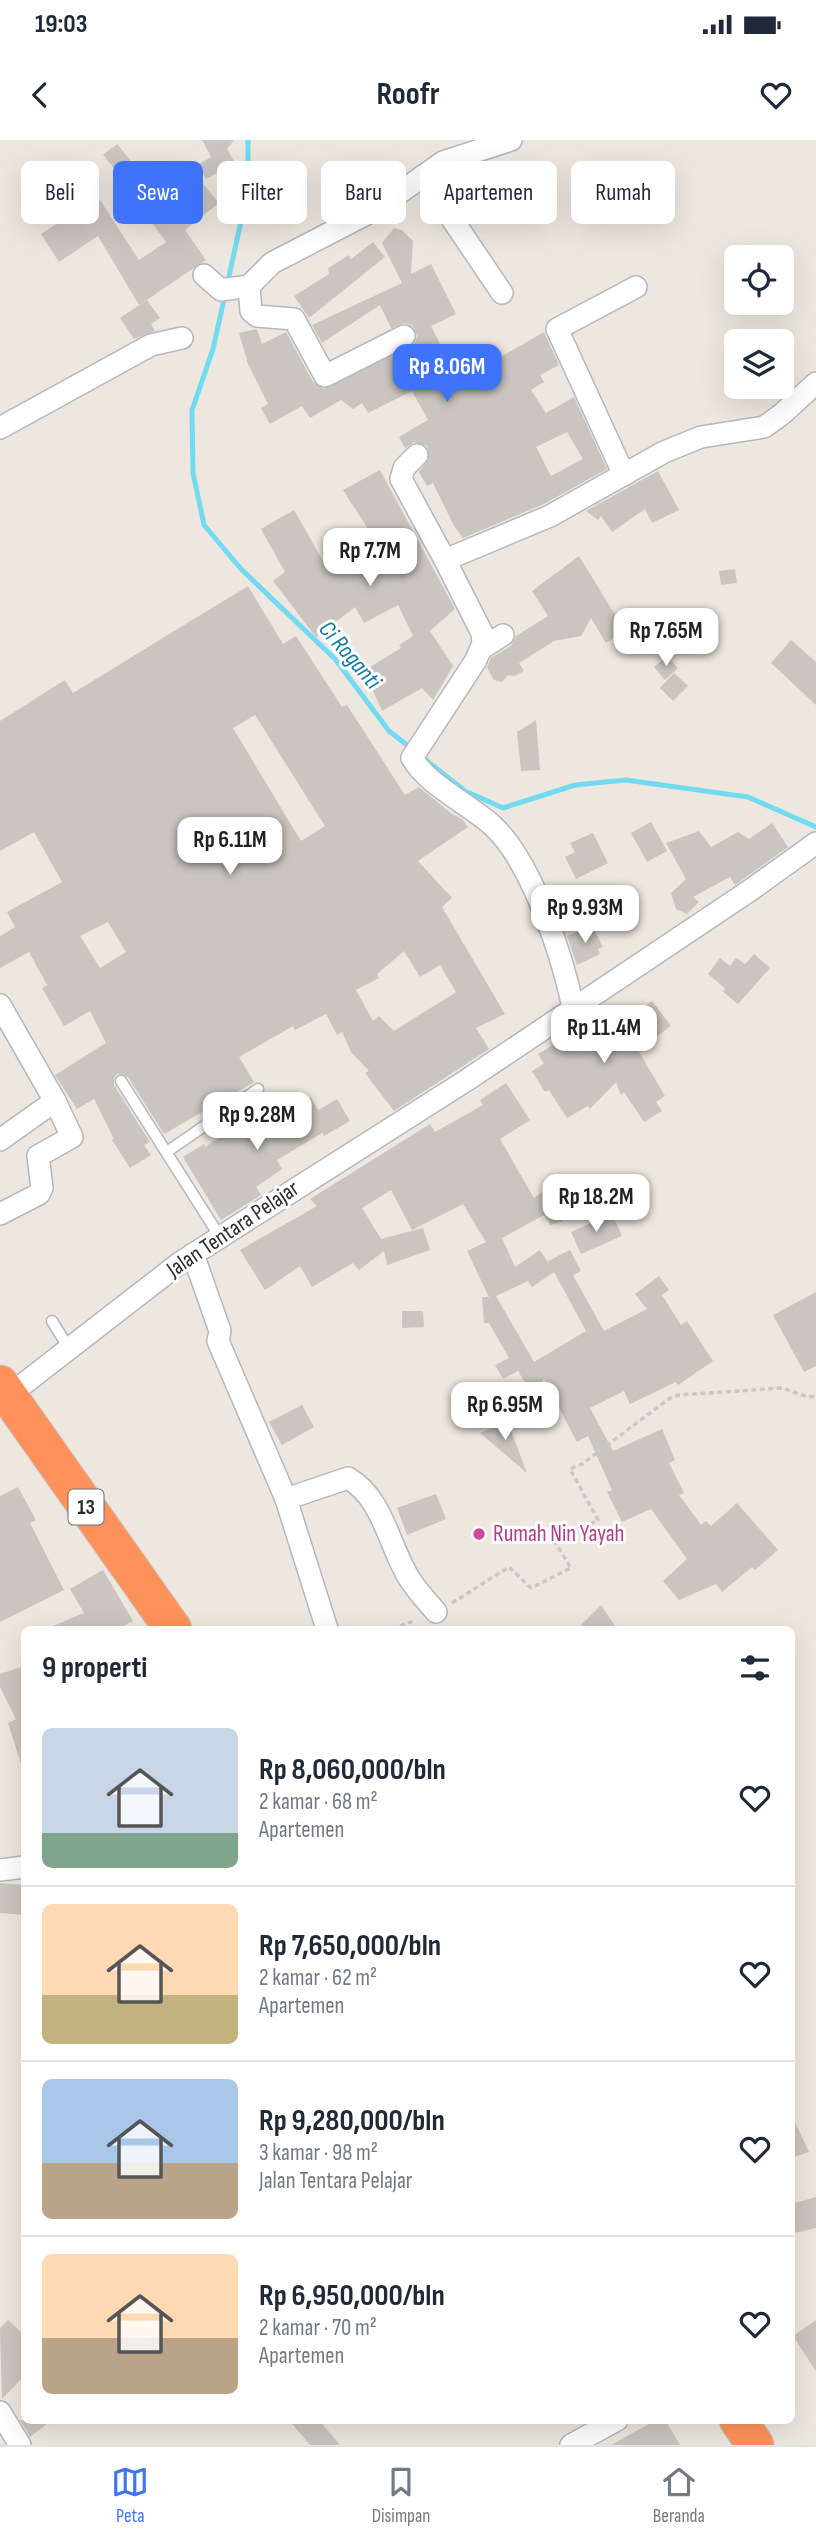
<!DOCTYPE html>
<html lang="id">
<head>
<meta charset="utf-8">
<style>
  body { margin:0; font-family:"Sofia Sans Condensed",sans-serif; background:#f2f2f3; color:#1f2937; height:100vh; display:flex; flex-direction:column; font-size:26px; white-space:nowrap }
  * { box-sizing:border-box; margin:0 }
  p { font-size:23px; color:#747a83 }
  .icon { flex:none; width:38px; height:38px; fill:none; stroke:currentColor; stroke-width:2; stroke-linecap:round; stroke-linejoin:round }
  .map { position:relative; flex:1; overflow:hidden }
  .drawer { position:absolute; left:21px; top:1486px; width:774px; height:798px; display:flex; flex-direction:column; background:#fff; border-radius:10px; box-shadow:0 7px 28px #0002 }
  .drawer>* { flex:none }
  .hud { position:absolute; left:21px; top:21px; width:775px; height:63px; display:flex; gap:14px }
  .controls { position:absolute; left:724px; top:105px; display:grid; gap:14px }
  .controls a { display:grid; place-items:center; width:70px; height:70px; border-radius:10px; background:#fff; box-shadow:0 7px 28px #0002; font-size:35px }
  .price { position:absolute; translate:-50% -60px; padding:0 16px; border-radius:14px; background:#fff; color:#222; font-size:23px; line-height:46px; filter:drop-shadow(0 2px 4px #0008) }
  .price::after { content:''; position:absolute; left:50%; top:42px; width:21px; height:16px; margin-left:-10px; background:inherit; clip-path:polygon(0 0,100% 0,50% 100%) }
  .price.current { background:#3f73fc; color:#fff }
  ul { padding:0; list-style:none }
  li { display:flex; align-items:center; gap:21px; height:175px; padding:0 21px }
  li+li { border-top:2px solid #e0e1e3 }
  li span { display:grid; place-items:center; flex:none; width:196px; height:140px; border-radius:10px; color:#555 }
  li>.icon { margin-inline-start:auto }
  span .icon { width:84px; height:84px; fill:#fffc; stroke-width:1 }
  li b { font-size:30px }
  h2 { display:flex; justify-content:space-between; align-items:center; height:84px; padding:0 21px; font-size:30px }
  .chip { padding:0 24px; border-radius:10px; background:#fff; box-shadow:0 7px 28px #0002; font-size:24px; line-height:63px }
  .chip.current { background:#3f73fc; color:#fff }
  .status { display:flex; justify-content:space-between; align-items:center; height:49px; padding:0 35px; background:#fff; direction:ltr }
  .status svg { height:19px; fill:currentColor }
  header { display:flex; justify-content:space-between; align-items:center; height:91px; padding:0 21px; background:#fff; font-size:32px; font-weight:700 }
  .tabs { display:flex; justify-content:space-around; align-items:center; height:98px; border-top:2px solid #e0e1e3; background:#fff; font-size:19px; color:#747a83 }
  .tabs a { display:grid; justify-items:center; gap:4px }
  .tabs .current { color:#3f73fc }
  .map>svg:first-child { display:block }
</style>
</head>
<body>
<div class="status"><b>19:03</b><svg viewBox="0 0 49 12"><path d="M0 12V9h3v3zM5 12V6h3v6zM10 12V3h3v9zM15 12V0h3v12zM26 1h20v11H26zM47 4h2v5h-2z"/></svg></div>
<header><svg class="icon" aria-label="back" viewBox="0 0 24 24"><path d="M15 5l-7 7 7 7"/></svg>Roofr<svg class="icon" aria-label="heart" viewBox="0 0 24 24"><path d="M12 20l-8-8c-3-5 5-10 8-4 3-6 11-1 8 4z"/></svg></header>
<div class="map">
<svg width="816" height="2305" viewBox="0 0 816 2305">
  <rect width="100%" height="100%" fill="#eee7df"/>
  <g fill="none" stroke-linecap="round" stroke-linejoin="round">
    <g stroke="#72daf1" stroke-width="5">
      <path d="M227 145 248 50V0"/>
      <path d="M225 155 213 209 192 270 193 333 204 385 241 429 335 519 389 591 412 609"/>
      <path d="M422 617 465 651 503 668 575 645 626 640 748 657 816 687"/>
    </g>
  </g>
  <g fill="#cac5be" fill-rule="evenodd">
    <path d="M202 0H234L227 9 235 23 206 39 198 25 211 17Z"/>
    <path d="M117 4 144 37 156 27 180 55 199 39 219 63 185 90 206 120 139 165 98 96 59 122 41 94 80 68 83 73 100 60 139 120 166 102 147 76 151 73 103 15Z"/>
    <path d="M346 31 367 57 343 71 326 44Z"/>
    <path d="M394 88 402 90 413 101 411 134 431 124 456 174 431 186 459 241 544 192 559 225 540 235 544 242 531 250 546 273 574 257 607 329 544 364 463 398 454 386 433 343 427 346 419 332 429 319 427 306 414 302 405 308 399 297 428 280 412 251 368 273 362 263 353 269 341 260 310 278 302 266 270 284 261 268 268 264 248 224 239 193 257 189 262 204 286 192 313 242 324 249 415 203 417 196 412 185 404 183 391 188 380 165 322 203 312 185 402 143 382 103ZM567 292 583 319 551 336 536 307Z"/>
    <path d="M373 102 385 117 309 178 294 156 329 134 328 128 349 115 351 119Z"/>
    <path d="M147 160 160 178 151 184 155 191 134 199 120 178Z"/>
    <path d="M380 330 455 469 430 491 453 526 433 560 422 548 382 571 364 531 401 508 399 505 413 496 398 465 364 483 355 467 316 497 273 441 285 432 261 389 294 370 323 421 362 401 368 389 343 350Z"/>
    <path d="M658 331 679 370 652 383 645 369 612 392 601 376 598 380 586 371Z"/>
    <path d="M579 416 625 491 606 503 591 478 581 496 554 501 519 523 524 531 514 536 508 535 502 542 494 540 487 528 491 518 511 506 516 496 548 476 532 451Z"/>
    <path d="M735 429 737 443 721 445 719 431Z"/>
    <path d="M248 446 283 504 296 496 342 567 347 565 405 655 419 647 452 674 462 679 468 687 418 721 452 758 442 767 505 874 476 888 489 909 394 971 365 933 369 931 351 912 342 892 337 895 326 874 295 890 293 886 239 917 254 942 164 994 128 937 117 934 114 938V945L150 1002 144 1005 151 1015 130 1028 112 1000 114 999 94 959 77 969 55 935 106 903 90 871 64 886 42 848 47 845 29 812 0 828V796L15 787 7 772 62 742 34 692 0 711V581L65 540 73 553ZM255 575 325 686 301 701 233 588ZM108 782 126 812 100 828 80 796ZM404 811 420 837 440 825 456 852 394 891 379 876 373 881 356 850 379 838 377 834Z"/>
    <path d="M791 500 816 522V565L771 523Z"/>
    <path d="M667 516 678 528 665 540 654 527Z"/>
    <path d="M674 533 688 546 673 561 660 548Z"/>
    <path d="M536 580 540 630 521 631 517 592Z"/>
    <path d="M651 682 667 711 647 722 631 693Z"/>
    <path d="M772 683 788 707 735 745 730 737 693 757 699 762 687 774 676 769 671 753 686 739 666 703 699 691 711 707 738 692 749 699Z"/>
    <path d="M593 693 608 723 576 739 565 717 575 712 570 703Z"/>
    <path d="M592 786 603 807 598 809 600 814 577 825 567 796Z"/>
    <path d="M754 814 770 828 738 864 722 851 726 849 708 834 720 818 730 826 736 818 745 824Z"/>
    <path d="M652 861 671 886 638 910 665 956 656 962 662 971 644 982 624 952 621 955 616 942 590 969 588 966 567 978 549 950 545 952 532 931 544 924 538 914 555 904 553 901 587 883 596 901Z"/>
    <path d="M506 943 530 980 500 999 534 1058 554 1043 571 1066 562 1081 551 1085 544 1075 502 1098 515 1127 540 1110 550 1126 548 1121 570 1110 581 1131 573 1135 604 1191 647 1169 635 1154 659 1136 669 1150 662 1155 681 1185 687 1181 713 1221 678 1245 676 1242 630 1264 624 1251 590 1268 613 1311 662 1289 675 1320 669 1323 684 1353 679 1355 701 1385 706 1381 711 1386 737 1363 778 1410 755 1430 752 1427 722 1452 716 1444 679 1460 663 1441 687 1419 651 1369 622 1382 607 1352 612 1350 588 1296 577 1302 544 1239 531 1253 518 1231 503 1239 495 1225 509 1218 489 1183H484L482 1157H489L467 1111 486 1102 463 1064 412 1090 391 1050 362 1068 381 1099 423 1088 430 1110 387 1125 384 1111 359 1130 353 1123 312 1147 300 1126 265 1150 240 1110 317 1066 310 1059 430 984 435 992 483 965 480 960ZM554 1132 586 1191 534 1222 496 1156 528 1141 532 1147Z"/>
    <path d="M311 958 318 970 337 959 350 981 324 996 322 993 277 1020 282 1029 256 1047 261 1055 221 1080 183 1017 204 1004 205 1007 268 967 274 977Z"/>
    <path d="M612 1074 622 1096 581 1114 571 1092Z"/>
    <path d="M816 1152V1226L804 1232 773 1175Z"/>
    <path d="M402 1171H423L424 1187 402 1188Z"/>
    <path d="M302 1265 314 1287 282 1305 269 1282Z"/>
    <path d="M507 1280 527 1333 480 1293Z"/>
    <path d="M18 1347 36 1380 30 1383 64 1450 0 1482V1356Z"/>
    <path d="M436 1354 446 1379 407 1395 397 1368Z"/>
    <path d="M103 1430 133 1481 118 1489H46L84 1473 70 1449Z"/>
    <path d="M601 1465 617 1489H577Z"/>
    <path d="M24 1526V1623L21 1624 8 1583 16 1579 0 1547V1534Z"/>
    <path d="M0 1743 24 1745V1775L0 1773Z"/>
    <path d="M791 1974 809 2012 791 2018Z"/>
    <path d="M816 2057V2088L791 2094V2064Z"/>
    <path d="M8 2180 24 2195V2236L2 2259 0 2188Z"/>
    <path d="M816 2180V2231L793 2196Z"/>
    <path d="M20 2280H52L30 2297Z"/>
    <path d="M289 2280H319L340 2305H310Z"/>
    <path d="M656 2280H665L680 2305H611Z"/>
  </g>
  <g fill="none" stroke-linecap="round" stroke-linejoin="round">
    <defs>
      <g id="lane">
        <path d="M121 941 220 1097"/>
        <path d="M168 1011 258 949"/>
        <path d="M52 1181 68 1207"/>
      </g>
      <g id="street">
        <path d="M423 36 502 153"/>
        <path d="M204 135 221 150 249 146 272 123 378 68 443 22 511 0"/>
        <path d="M249 146 251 171 257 176 294 179 325 236 404 196"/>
        <path d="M0 288 151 205 182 198"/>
        <path d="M417 315 404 328 401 339 445 420"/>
        <path d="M624 335 557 189 636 147"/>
        <path d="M481 509 503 495"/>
        <path d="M0 865 55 961"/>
        <path d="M573 867C562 815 532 723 494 687 471 665 427 645 412 618L476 520 483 503 482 493 445 420 550 376 664 312 701 297 764 287 782 274 816 243"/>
        <path d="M0 1000 55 961 72 997 38 1016 42 1048 39 1054 0 1074"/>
        <path d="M193 1114 220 1191 218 1201 286 1359 327 1489"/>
        <path d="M8 1256 181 1122 467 940 752 749 816 703"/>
        <path d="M286 1359 348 1338C383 1358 389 1406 409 1438 416 1450 427 1461 436 1472"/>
        <path d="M0 1730 24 1727"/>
        <path d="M0 2272 20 2305"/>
        <path d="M571 2305 617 2280"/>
      </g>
      <g id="highway">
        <path d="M0 1244 173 1489"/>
        <path d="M738 2280 755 2305"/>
      </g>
    </defs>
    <use href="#lane" stroke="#b3b7c0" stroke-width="13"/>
    <use href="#street" stroke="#b3b7c0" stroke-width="24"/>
    <use href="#highway" stroke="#c8c8c8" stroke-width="39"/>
    <g stroke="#c8c8c8" stroke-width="3.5" stroke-dasharray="5 3.5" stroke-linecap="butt">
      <path d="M452 1463 509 1427 531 1448 571 1428 555 1402 598 1380 570 1329 582 1324 670 1258 679 1255 782 1248 808 1257 816 1256"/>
      <path d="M392 1489 416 1480"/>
    </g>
    <use href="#lane" stroke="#fff" stroke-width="10"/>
    <use href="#street" stroke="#fff" stroke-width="21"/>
    <use href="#highway" stroke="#ff925a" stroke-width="37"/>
  </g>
  <circle fill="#d1479c" stroke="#fff" stroke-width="2.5" cx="479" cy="1394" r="7"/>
  <g text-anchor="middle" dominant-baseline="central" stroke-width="6" stroke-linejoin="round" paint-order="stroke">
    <rect fill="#fff" stroke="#6c6c6c" stroke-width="2" x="68.5" y="1349.5" width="35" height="35" rx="5"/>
    <g font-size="21" font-weight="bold" fill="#2d2d2d">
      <text x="86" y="1367">13</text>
    </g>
    <g font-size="23" fill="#2d2d2d" stroke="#fff">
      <text transform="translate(233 1089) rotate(-34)">Jalan Tentara Pelajar</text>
    </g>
    <g font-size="23" fill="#b23c85" stroke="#fff" text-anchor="start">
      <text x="493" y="1394">Rumah Nin Yayah</text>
    </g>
    <g font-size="24" font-style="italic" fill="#0c7ca2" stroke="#fff">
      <text transform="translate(350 515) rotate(49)">Ci Roganti</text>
    </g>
  </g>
</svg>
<div class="controls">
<a><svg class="icon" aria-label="locate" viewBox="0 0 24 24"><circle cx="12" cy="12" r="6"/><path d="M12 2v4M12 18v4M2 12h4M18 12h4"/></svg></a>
<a><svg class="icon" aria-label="layers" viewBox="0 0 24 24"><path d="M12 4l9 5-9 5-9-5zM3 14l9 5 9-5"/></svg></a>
</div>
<b class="price current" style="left:447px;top:264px">Rp 8.06M</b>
<b class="price" style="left:370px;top:448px">Rp 7.7M</b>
<b class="price" style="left:666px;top:528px">Rp 7.65M</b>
<b class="price" style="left:230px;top:737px">Rp 6.11M</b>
<b class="price" style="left:585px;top:805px">Rp 9.93M</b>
<b class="price" style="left:604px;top:925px">Rp 11.4M</b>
<b class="price" style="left:257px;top:1012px">Rp 9.28M</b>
<b class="price" style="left:596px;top:1094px">Rp 18.2M</b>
<b class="price" style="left:505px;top:1302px">Rp 6.95M</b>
<div class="hud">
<a class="chip">Beli</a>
<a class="chip current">Sewa</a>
<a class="chip">Filter</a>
<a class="chip">Baru</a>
<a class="chip">Apartemen</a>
<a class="chip">Rumah</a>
</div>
<section class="drawer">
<h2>9 properti<svg class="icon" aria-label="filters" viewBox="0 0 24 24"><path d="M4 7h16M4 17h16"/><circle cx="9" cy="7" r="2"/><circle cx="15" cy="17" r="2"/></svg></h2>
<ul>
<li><span style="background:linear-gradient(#c9d6e8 75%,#7fa58c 0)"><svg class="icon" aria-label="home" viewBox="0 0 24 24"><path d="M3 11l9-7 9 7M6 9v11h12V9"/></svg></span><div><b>Rp 8,060,000/bln</b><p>2 kamar · 68 m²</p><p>Apartemen</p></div><svg class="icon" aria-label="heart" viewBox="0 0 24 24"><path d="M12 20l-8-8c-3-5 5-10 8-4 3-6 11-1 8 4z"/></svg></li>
<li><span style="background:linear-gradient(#ffd9b3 65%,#c2b280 0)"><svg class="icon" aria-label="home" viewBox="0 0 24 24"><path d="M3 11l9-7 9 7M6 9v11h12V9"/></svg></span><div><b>Rp 7,650,000/bln</b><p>2 kamar · 62 m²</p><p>Apartemen</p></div><svg class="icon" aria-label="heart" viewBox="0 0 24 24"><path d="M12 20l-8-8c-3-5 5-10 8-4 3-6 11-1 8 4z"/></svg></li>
<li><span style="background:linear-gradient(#a9c7e8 60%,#b9a48a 0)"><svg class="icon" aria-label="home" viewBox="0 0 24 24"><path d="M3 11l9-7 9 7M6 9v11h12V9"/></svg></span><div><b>Rp 9,280,000/bln</b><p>3 kamar · 98 m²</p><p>Jalan Tentara Pelajar</p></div><svg class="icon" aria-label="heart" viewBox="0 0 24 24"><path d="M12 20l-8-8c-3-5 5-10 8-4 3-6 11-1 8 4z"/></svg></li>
<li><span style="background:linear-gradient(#ffd9b3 60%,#b9a48a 0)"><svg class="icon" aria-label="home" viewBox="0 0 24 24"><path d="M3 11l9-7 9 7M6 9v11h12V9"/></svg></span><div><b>Rp 6,950,000/bln</b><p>2 kamar · 70 m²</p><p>Apartemen</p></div><svg class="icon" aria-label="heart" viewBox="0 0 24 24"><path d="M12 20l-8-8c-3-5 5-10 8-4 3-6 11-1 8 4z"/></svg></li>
</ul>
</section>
</div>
<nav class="tabs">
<a class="current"><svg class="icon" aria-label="map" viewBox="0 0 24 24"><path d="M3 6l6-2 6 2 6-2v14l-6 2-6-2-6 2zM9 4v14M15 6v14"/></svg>Peta</a>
<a><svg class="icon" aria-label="saved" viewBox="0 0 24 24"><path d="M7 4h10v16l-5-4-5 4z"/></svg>Disimpan</a>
<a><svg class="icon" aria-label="home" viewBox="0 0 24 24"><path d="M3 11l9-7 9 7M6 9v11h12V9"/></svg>Beranda</a>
</nav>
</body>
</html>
